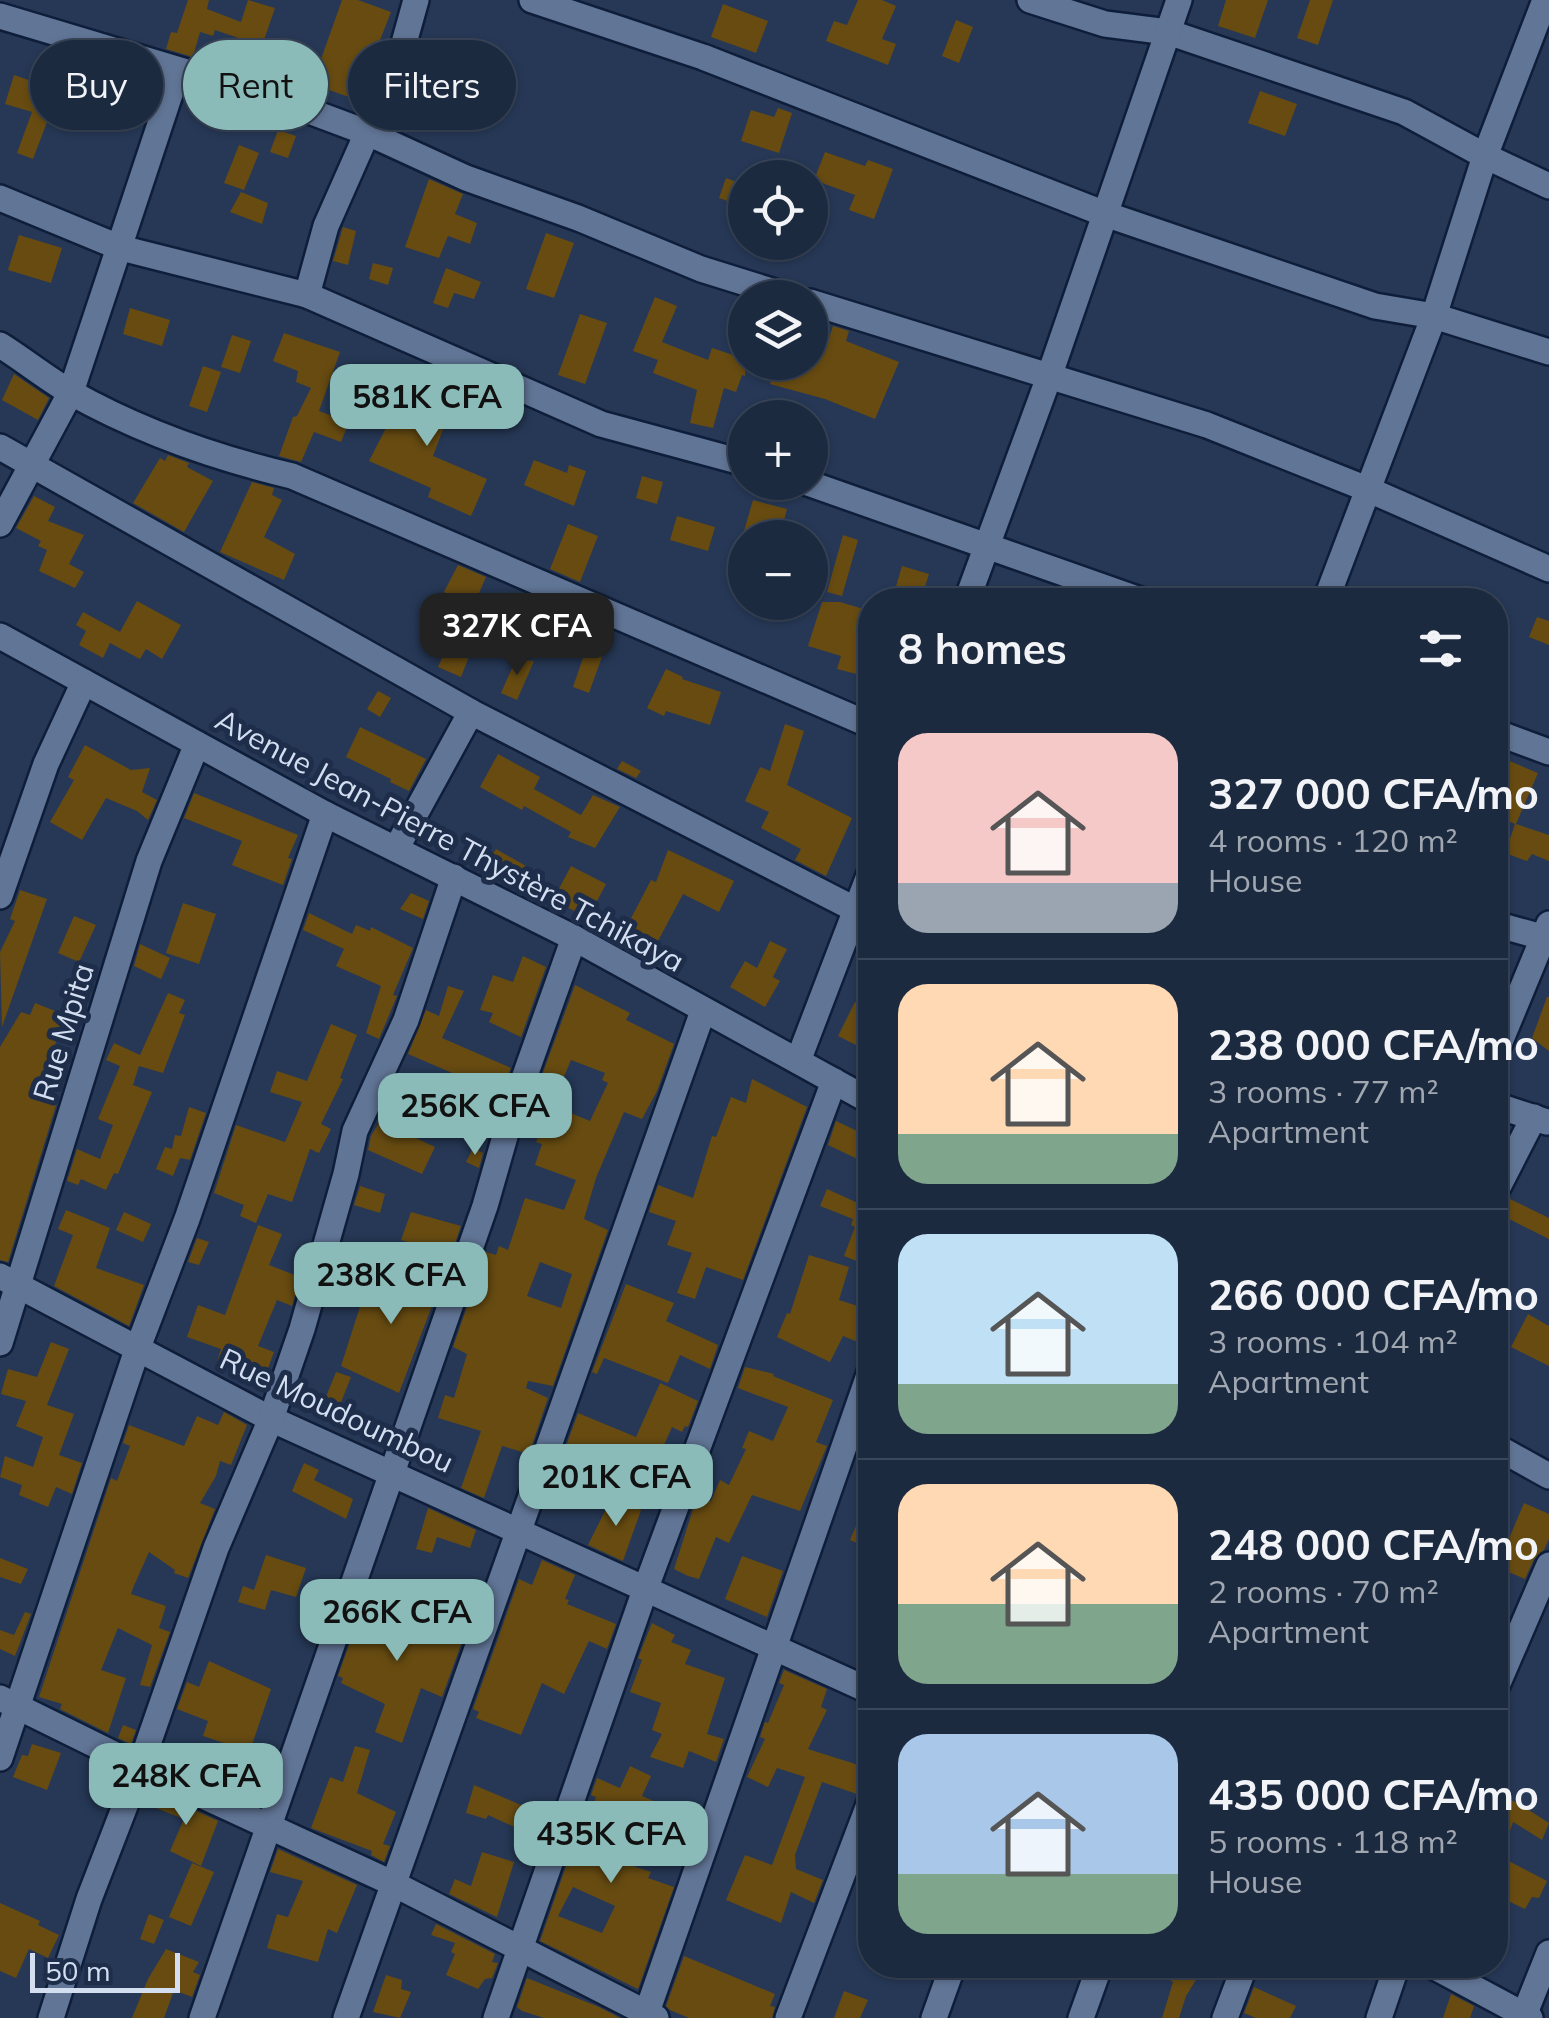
<!DOCTYPE html>
<html lang="en">
<head>
<meta charset="utf-8">
<style>
  body { margin:0; font-family:Mulish,sans-serif; background:#29364b; color:#f1f3f6; height:100vh; display:flex; flex-direction:column; font-size:38px; white-space:nowrap }
  * { box-sizing:border-box; margin:0 }
  p { font-size:32px; color:#a0a7b1 }
  .icon { flex:none; width:55px; height:55px; fill:none; stroke:currentColor; stroke-width:2; stroke-linecap:round; stroke-linejoin:round }
  .map { position:relative; flex:1; overflow:hidden }
  .sheet { position:absolute; left:858px; top:588px; width:650px; height:1390px; display:flex; flex-direction:column; background:#1c2a40; border-radius:40px; box-shadow:0 2px 8px #0004,0 0 0 2px #3a4659 }
  .sheet>* { flex:none }
  .top-card { position:absolute; left:30px; top:40px; width:678px; height:90px; display:flex; gap:20px }
  .tools { position:absolute; left:728px; top:160px; display:grid; gap:20px }
  .tools a { display:grid; place-items:center; width:100px; height:100px; border-radius:50%; background:#1c2a40; box-shadow:0 2px 8px #0004,0 0 0 2px #3a4659; font-size:50px }
  .scale { position:absolute; left:30px; bottom:25px; width:150px; box-sizing:border-box; padding-left:10px; border:5px solid #d3def1; border-top:0; font-size:28px; line-height:35px; white-space:nowrap; color:#d3def1; -webkit-text-stroke:8px #1d2d4a; paint-order:stroke }
  .price { position:absolute; translate:-50% -85px; padding:0 22px; border-radius:20px; background:#8bbbb9; color:#111; font-size:32px; line-height:65px; filter:drop-shadow(0 2px 5px #0008) }
  .price::after { content:''; position:absolute; left:50%; top:60px; width:30px; height:22px; margin-left:-15px; background:inherit; clip-path:polygon(0 0,100% 0,50% 100%) }
  .price.on { background:#222; color:#fff }
  ul { padding:0; list-style:none }
  li { display:flex; align-items:center; gap:30px; height:250px; padding:0 40px }
  li+li { border-top:2px solid #3a4659 }
  li span { display:grid; place-items:center; flex:none; width:280px; height:200px; border-radius:30px; color:#555 }
  li>.icon { margin-inline-start:auto }
  span .icon { width:120px; height:120px; fill:#fffc; stroke-width:1 }
  li b { font-size:42px }
  h2 { display:flex; justify-content:space-between; align-items:center; height:120px; padding:0 40px; font-size:42px }
  .chip { padding:0 35px; border-radius:45px; background:#1c2a40; box-shadow:0 2px 8px #0004,0 0 0 2px #3a4659; font-size:35px; line-height:90px }
  .chip.on { background:#8bbbb9; color:#111 }
  .map>svg:first-child { display:block }
</style>
</head>
<body>
<div class="map">
<svg width="1549" height="2018" viewBox="0 0 1549 2018">
  <rect width="100%" height="100%" fill="#263856"/>
  <g fill="#674b11" fill-rule="evenodd">
    <path d="M188 0H209L207 9 241 22 248 0 275 8 262 46 215 30 213 36 200 32 193 57 166 49 171 32 177 33Z"/>
    <path d="M342 0H358L391 12 380 40 387 43 384 56 363 102 329 90 325 99 309 93Z"/>
    <path d="M858 0H882L896 6 882 39 896 44 888 65 826 41 834 21 847 25Z"/>
    <path d="M1226 0H1268L1255 38 1218 26Z"/>
    <path d="M1310 0H1333L1318 45 1297 38Z"/>
    <path d="M723 4 768 21 756 53 711 37Z"/>
    <path d="M956 20 973 27 959 63 942 56Z"/>
    <path d="M14 75 40 84 38 90 78 100 70 129 47 122 33 159 17 153 32 112 5 104Z"/>
    <path d="M1260 91 1297 104 1285 136 1248 123Z"/>
    <path d="M778 108 792 113 779 153 741 141 751 110 774 117Z"/>
    <path d="M278 130 296 136 288 158 270 152Z"/>
    <path d="M239 145 259 153 244 190 224 183Z"/>
    <path d="M825 152 865 166 868 160 893 169 874 219 849 210 855 195 814 180Z"/>
    <path d="M726 178 745 185 741 206 719 198Z"/>
    <path d="M429 179 463 194 455 214 477 223 470 244 448 236 439 258 405 247Z"/>
    <path d="M241 192 268 203 262 224 230 212Z"/>
    <path d="M343 227 356 231 348 265 333 261Z"/>
    <path d="M546 233 574 243 554 298 526 289Z"/>
    <path d="M19 235 62 248 51 283 8 270Z"/>
    <path d="M373 263 393 268 388 285 369 279Z"/>
    <path d="M446 268 481 282 474 299 454 293 448 308 433 303Z"/>
    <path d="M655 297 677 306 662 342 708 360 712 348 745 359V376L742 375 736 392 724 388 713 428 690 423 697 390 653 373 658 360 633 351Z"/>
    <path d="M130 308 170 320 162 346 123 334Z"/>
    <path d="M580 314 607 323 585 384 558 375Z"/>
    <path d="M833 326 849 331 846 341 899 362 875 419 825 399 770 384 778 362H810V331L829 338Z"/>
    <path d="M284 333 340 352 319 411 349 422 341 442 314 432 301 462 279 456 293 417 297 416 311 388 296 382 298 371 273 361Z"/>
    <path d="M232 335 251 341 240 373 221 367Z"/>
    <path d="M203 366 221 372 207 412 189 406Z"/>
    <path d="M14 374 49 398 38 420 2 400Z"/>
    <path d="M444 377 461 382 433 456 487 479 471 516 428 497 431 488 369 461 387 426 384 424 395 396 428 405Z"/>
    <path d="M168 455 189 463 187 467 213 481 184 532 133 503 160 458 165 461Z"/>
    <path d="M534 460 567 473 569 465 586 471 574 506 524 485Z"/>
    <path d="M642 476 663 482 657 504 636 498Z"/>
    <path d="M252 482 274 488 272 495 282 500 264 537 295 554 284 580 220 552Z"/>
    <path d="M34 496 55 507 48 521 84 535 69 564 84 572 75 588 39 571 47 550 38 546 41 541 16 528Z"/>
    <path d="M753 500 787 509 779 538H742Z"/>
    <path d="M677 516 715 527 708 551 670 540Z"/>
    <path d="M568 524 598 536 580 582 550 569Z"/>
    <path d="M843 535 858 540 842 596 827 592Z"/>
    <path d="M458 565 486 577 473 607 444 592Z"/>
    <path d="M902 566 929 574 921 600H892Z"/>
    <path d="M137 601 181 625 162 659 146 649 140 659 110 643 103 658 79 645 86 631 76 625 83 612 120 632Z"/>
    <path d="M822 602H840L870 611V654L864 676 837 669 841 656 808 646Z"/>
    <path d="M1537 617 1549 621V645L1529 637Z"/>
    <path d="M455 630 474 644 461 677 438 667Z"/>
    <path d="M587 646 604 651 589 693 573 687Z"/>
    <path d="M516 659 534 661 517 700 501 693Z"/>
    <path d="M666 669 683 677 682 679 721 692 710 725 666 711 664 716 647 708Z"/>
    <path d="M378 691 391 698 380 717 367 709Z"/>
    <path d="M785 724 804 731 787 785 852 818 826 876 795 860 801 849 761 828 769 812 745 801 760 767 770 771Z"/>
    <path d="M360 727 426 759 409 791 390 782 391 779 346 757Z"/>
    <path d="M85 745 131 770 150 768 142 792 157 800 148 820 137 811 106 798 82 840 50 822 74 780 68 777Z"/>
    <path d="M1495 749 1509 755 1507 760 1538 773 1516 824 1549 835V861L1532 854 1527 861 1505 853 1515 824 1495 815Z"/>
    <path d="M498 754 540 777 534 789 581 815 593 795 620 807 595 848 568 837 571 832 524 806 522 810 480 787Z"/>
    <path d="M622 761 641 771 636 778 617 769Z"/>
    <path d="M194 793 298 835 288 858 292 859 283 885 232 865 242 841 184 818Z"/>
    <path d="M496 849 526 866 515 884 486 865Z"/>
    <path d="M668 850 734 881 719 912 683 894 658 941 627 926 651 880 656 882Z"/>
    <path d="M571 866 606 884 588 918 553 900Z"/>
    <path d="M20 890 47 899 2 1027 0 952 15 921 10 919Z"/>
    <path d="M411 893 429 901 423 919 400 909Z"/>
    <path d="M183 903 216 914 199 964 166 953Z"/>
    <path d="M309 913 352 934 356 925 370 931 371 927 413 948 393 995 397 996 379 1039 366 1033 381 986 336 966 344 949 303 930Z"/>
    <path d="M74 916 96 925 79 962 58 953Z"/>
    <path d="M770 941 787 949 773 977 780 981 765 1007 730 987 745 961 757 968Z"/>
    <path d="M140 944 170 958 161 979 134 966Z"/>
    <path d="M523 956 546 967 521 1037 489 1022 493 1013 480 1010 493 975 513 982Z"/>
    <path d="M575 985 630 1013 626 1020 674 1044 657 1091 642 1119 624 1112 596 1178 584 1219 608 1230 553 1386 528 1381 526 1388 548 1398 529 1454 502 1446 484 1498 461 1488 481 1431 438 1418 445 1395 454 1398 467 1354 453 1347 486 1252 496 1255 499 1246 508 1250 525 1198 564 1210 576 1180 535 1165 542 1144 536 1142 551 1105 590 1121 608 1083 602 1080 605 1073 571 1060 560 1086 541 1078ZM540 1262 572 1274 561 1308 527 1296Z"/>
    <path d="M448 986 464 991 442 1038 511 1068 501 1094 408 1054 426 1010 439 1016Z"/>
    <path d="M168 993 185 1000 179 1013 185 1015 163 1073 139 1066 133 1085 152 1092 118 1174 114 1173 106 1190 81 1179 78 1185 67 1181 77 1149 100 1159 113 1125 98 1119 120 1066 106 1060 114 1043 140 1055Z"/>
    <path d="M1547 997H1549V1051L1532 1038Z"/>
    <path d="M855 1002 870 1009V1052L838 1036Z"/>
    <path d="M35 1003 68 1016 63 1031 60 1030 39 1091 58 1099 8 1262 0 1260V1047L21 1012 30 1015Z"/>
    <path d="M331 1024 357 1035 340 1078 343 1079 321 1124 331 1129 319 1153 310 1149 292 1202 268 1194 256 1223 240 1216 244 1205 214 1193 236 1125 285 1142 302 1102 270 1092 277 1071 307 1081Z"/>
    <path d="M752 1079 807 1107 743 1280 706 1267 695 1299 677 1293 692 1253 667 1245 676 1221 649 1212 658 1185 693 1198 712 1136 716 1137 731 1097 746 1103Z"/>
    <path d="M189 1107 206 1113 190 1160 180 1158 173 1176 156 1169 165 1147 172 1149 175 1135 181 1136Z"/>
    <path d="M380 1121 435 1147 422 1174 368 1150 371 1136Z"/>
    <path d="M836 1121 870 1137V1165L828 1145Z"/>
    <path d="M473 1148 483 1153 479 1168 466 1162Z"/>
    <path d="M870 1181V1250L864 1264 844 1256 855 1227 851 1225 853 1219 820 1206 827 1189 860 1204Z"/>
    <path d="M360 1186 385 1194 380 1213 354 1205Z"/>
    <path d="M1510 1199 1549 1218V1239L1495 1212Z"/>
    <path d="M66 1210 110 1228 96 1268 144 1285 129 1326 54 1286 73 1235 58 1229Z"/>
    <path d="M124 1212 151 1224 143 1242 116 1230Z"/>
    <path d="M411 1212 461 1226 451 1255 401 1240Z"/>
    <path d="M258 1225 282 1234 269 1265 300 1277 292 1306 277 1300 258 1346 274 1352 263 1382 216 1365 221 1349 187 1337 198 1305 225 1315Z"/>
    <path d="M197 1238 209 1242 199 1265 188 1262Z"/>
    <path d="M809 1255 849 1267 839 1300 870 1310V1347L843 1336 830 1362 777 1337 787 1313 790 1314Z"/>
    <path d="M395 1257 441 1282 399 1393 341 1366 364 1294 381 1299Z"/>
    <path d="M626 1284 674 1303 666 1321 718 1345 710 1369 680 1355 668 1383 604 1358 597 1374 592 1372Z"/>
    <path d="M1528 1314 1549 1326V1366L1511 1347Z"/>
    <path d="M51 1342 69 1349 47 1405 74 1414 59 1455 82 1463 72 1494 56 1487 48 1507 19 1495 22 1485 0 1477 5 1456 33 1467 43 1437 16 1426 26 1401 1 1394 8 1369 37 1377Z"/>
    <path d="M745 1367 774 1374 773 1376 833 1400 816 1442 827 1446 800 1511 752 1495 729 1543 716 1537 699 1579 688 1576 674 1569 695 1503 702 1506 705 1499 711 1501 720 1480 729 1485 746 1449 742 1448 749 1431 773 1441 788 1407 738 1388Z"/>
    <path d="M336 1372 351 1377 338 1410 323 1404Z"/>
    <path d="M660 1383 698 1401 688 1427 685 1426 682 1432 672 1427 652 1472 586 1446 575 1475 558 1468 578 1413 636 1437Z"/>
    <path d="M224 1412 247 1425 231 1465 220 1461 216 1476 200 1503 215 1509 188 1578 174 1573 175 1570 149 1552 133 1588 131 1594 166 1606 159 1628 170 1632 150 1687 140 1685 152 1645 118 1628 101 1670 126 1678 108 1733 60 1709 62 1704 39 1697 111 1478 117 1481 130 1446 123 1443 129 1425 184 1446 197 1416 218 1425Z"/>
    <path d="M304 1463 319 1470 314 1480 353 1499 346 1519 292 1491Z"/>
    <path d="M870 1493V1549L850 1540Z"/>
    <path d="M612 1497 641 1510 623 1561 588 1545Z"/>
    <path d="M1524 1503 1549 1514V1539L1544 1550 1534 1559 1525 1579 1497 1567Z"/>
    <path d="M428 1508 476 1530 470 1548 437 1537 432 1553 416 1549Z"/>
    <path d="M266 1555 306 1568 296 1597 271 1590 265 1610 238 1602 243 1586 254 1590Z"/>
    <path d="M742 1556 783 1571 767 1617 725 1599Z"/>
    <path d="M0 1558 28 1569 21 1584 0 1577Z"/>
    <path d="M542 1560 575 1575 565 1599 569 1600 567 1604 616 1624 607 1649 589 1641 564 1694 542 1683 521 1735 476 1718 479 1712 473 1709 519 1579 532 1585Z"/>
    <path d="M366 1597 399 1612 396 1621 441 1641 450 1622 466 1631 442 1697 421 1688 402 1743 375 1732 385 1704 341 1683 343 1678 338 1676Z"/>
    <path d="M25 1612 31 1614 15 1656 0 1649V1630L14 1635Z"/>
    <path d="M652 1623 675 1635 671 1642 691 1650 685 1664 725 1678 707 1734 724 1739 716 1762 689 1751 683 1768 650 1757 662 1734 652 1730 661 1703 630 1692 642 1660 638 1658Z"/>
    <path d="M209 1661 271 1689 241 1777 218 1769 227 1744 203 1736 208 1721 177 1709 187 1682 199 1687Z"/>
    <path d="M784 1670 827 1689 821 1707 827 1710 808 1749 868 1768 857 1794 822 1782 795 1855 796 1869 823 1880 814 1903 791 1892 781 1923 726 1900 745 1855 772 1865 805 1777 777 1768 768 1787 747 1777 765 1739 760 1737 765 1722 768 1723 784 1685 779 1683Z"/>
    <path d="M123 1725 136 1730 131 1744 118 1738Z"/>
    <path d="M32 1744 61 1753 47 1790 13 1777 22 1755 28 1756Z"/>
    <path d="M165 1744 182 1750 176 1766 160 1758Z"/>
    <path d="M355 1746 370 1750 357 1793 396 1812 383 1844 390 1846 384 1862 371 1855 372 1851 311 1828 330 1777 343 1782Z"/>
    <path d="M630 1766 651 1776 642 1796 666 1806 658 1832 640 1826 627 1864 651 1872 648 1878 674 1887 638 1989 540 1941 573 1846 578 1848 596 1797 591 1795 597 1778 620 1788ZM573 1887 615 1906 602 1933 558 1916Z"/>
    <path d="M474 1785 528 1808 519 1829 488 1815 486 1819 466 1813Z"/>
    <path d="M149 1789 218 1821 201 1866 170 1851 184 1819 143 1803Z"/>
    <path d="M1495 1795 1516 1802 1549 1823 1542 1840 1513 1822 1501 1857 1547 1881 1539 1898 1532 1897 1525 1909 1495 1895Z"/>
    <path d="M525 1844 538 1848 532 1864 520 1861Z"/>
    <path d="M278 1849 357 1885 337 1933 328 1929 318 1962 267 1948 277 1914 288 1917 303 1881 270 1872Z"/>
    <path d="M482 1852 514 1862 497 1917 449 1894 455 1879 471 1886Z"/>
    <path d="M192 1863 214 1872 191 1926 169 1917Z"/>
    <path d="M0 1903 40 1921 38 1925 59 1935 48 1958 29 1949 16 1978 0 1971Z"/>
    <path d="M149 1914 164 1920 154 1944 140 1939Z"/>
    <path d="M436 1924 495 1954 492 1962 498 1963 492 1978 485 1979 478 1989 446 1975 455 1954 451 1952 455 1943 431 1935Z"/>
    <path d="M166 1949 199 1962 193 1972 200 1975 192 1997 174 1990 164 2018H132L148 1979Z"/>
    <path d="M684 1956 775 1994 770 2006 775 2007 772 2018H689L670 2010 666 2006Z"/>
    <path d="M1178 1965H1205L1186 1996 1179 2018H1162L1173 1982 1170 1980Z"/>
    <path d="M386 1975 402 1980 401 1989 411 1992 400 2018 373 2012Z"/>
    <path d="M527 1978 599 2007 620 2018H544L522 2011 517 2007Z"/>
    <path d="M1254 1987 1296 2006 1290 2018H1256L1244 2013Z"/>
    <path d="M844 1991 868 2000 860 2018H834Z"/>
    <path d="M1451 1994 1474 2006 1470 2018H1443Z"/>
  </g>
  <g fill="none" stroke-linecap="round" stroke-linejoin="round">
    <defs>
      <g id="minor">
        <path d="M532 0 703 57 1105 214 1375 306 1434 316 1549 352"/>
        <path d="M1030 0 1105 24 1168 32 1404 112 1485 156 1549 186"/>
        <path d="M0 16 277 99 368 133 466 178 578 218 701 269 794 298"/>
        <path d="M0 198 121 248 307 295 601 424 745 463"/>
        <path d="M307 295 326 226 399 61 416 0"/>
        <path d="M810 302 1207 425 1367 489 1549 569"/>
        <path d="M0 345C24 360 46 378 70 392 139 431 216 458 292 476L870 725"/>
        <path d="M0 447 471 712 870 917"/>
        <path d="M805 482 1140 600"/>
        <path d="M0 524 71 392 178 70"/>
        <path d="M967 600 1049 377 1179 0"/>
        <path d="M1326 600 1434 316 1485 156 1545 0"/>
        <path d="M0 636 325 814 574 938 870 1101"/>
        <path d="M1495 732 1549 752"/>
        <path d="M396 849 471 712"/>
        <path d="M0 896 46 764 84 682"/>
        <path d="M1495 924 1549 939"/>
        <path d="M1495 1054 1549 924"/>
        <path d="M798 1061 870 873"/>
        <path d="M1495 1105 1547 1122"/>
        <path d="M1495 1193 1534 1117"/>
        <path d="M0 1276 271 1419 870 1691"/>
        <path d="M0 1343 149 861 197 744"/>
        <path d="M1495 1446 1549 1476"/>
        <path d="M1495 1690 1549 1565"/>
        <path d="M0 1698 140 1767 392 1883 656 2018"/>
        <path d="M0 1758 137 1350 187 1219 325 814"/>
        <path d="M1431 1965 1530 2018"/>
        <path d="M51 2018 89 1899 140 1767 216 1548 271 1419 302 1329 346 1174 355 1131 406 1020 454 877"/>
        <path d="M202 2018 485 1206 512 1112 574 938"/>
        <path d="M346 2018 703 1011"/>
        <path d="M496 2018 645 1590 834 1081"/>
        <path d="M645 2018 870 1372"/>
        <path d="M788 2018 870 1802"/>
        <path d="M934 2018 953 1965"/>
        <path d="M1081 2018 1100 1965"/>
        <path d="M1225 2018 1245 1965"/>
        <path d="M1379 2018 1397 1965"/>
        <path d="M1523 2018 1549 1953"/>
      </g>
    </defs>
    <use href="#minor" stroke="#0e1e3a" stroke-width="30"/>
    <use href="#minor" stroke="#617596" stroke-width="25"/>
  </g>
  <g text-anchor="middle" dominant-baseline="central" stroke-width="10" stroke-linejoin="round" paint-order="stroke">
    <g font-size="30" fill="#d3def1" stroke="#1d2d4a">
      <text transform="translate(450 840) rotate(28)">Avenue Jean-Pierre Thystère Tchikaya</text>
      <text transform="translate(63 1032) rotate(-73)">Rue Mpita</text>
      <text transform="translate(337 1410) rotate(25)">Rue Moudoumbou</text>
    </g>
  </g>
</svg>
<div class="tools">
<a><svg class="icon" aria-label="locate" viewBox="0 0 24 24"><circle cx="12" cy="12" r="6"/><path d="M12 2v4M12 18v4M2 12h4M18 12h4"/></svg></a>
<a><svg class="icon" aria-label="layers" viewBox="0 0 24 24"><path d="M12 4l9 5-9 5-9-5zM3 14l9 5 9-5"/></svg></a>
<a>+</a>
<a>−</a>
</div>
<div class="scale">50 m</div>
<b class="price" style="left:427px;top:449px">581K CFA</b>
<b class="price on" style="left:517px;top:678px">327K CFA</b>
<b class="price" style="left:475px;top:1158px">256K CFA</b>
<b class="price" style="left:391px;top:1327px">238K CFA</b>
<b class="price" style="left:616px;top:1529px">201K CFA</b>
<b class="price" style="left:397px;top:1664px">266K CFA</b>
<b class="price" style="left:186px;top:1828px">248K CFA</b>
<b class="price" style="left:611px;top:1886px">435K CFA</b>
<div class="top-card">
<a class="chip">Buy</a>
<a class="chip on">Rent</a>
<a class="chip">Filters</a>
</div>
<section class="sheet">
<h2>8 homes<svg class="icon" aria-label="filters" viewBox="0 0 24 24"><path d="M4 7h16M4 17h16"/><circle cx="9" cy="7" r="2"/><circle cx="15" cy="17" r="2"/></svg></h2>
<ul>
<li><span style="background:linear-gradient(#f6c9c9 75%,#9aa5b1 0)"><svg class="icon" aria-label="home" viewBox="0 0 24 24"><path d="M3 11l9-7 9 7M6 9v11h12V9"/></svg></span><div><b>327 000 CFA/mo</b><p>4 rooms · 120 m²</p><p>House</p></div></li>
<li><span style="background:linear-gradient(#ffd9b3 75%,#7fa58c 0)"><svg class="icon" aria-label="home" viewBox="0 0 24 24"><path d="M3 11l9-7 9 7M6 9v11h12V9"/></svg></span><div><b>238 000 CFA/mo</b><p>3 rooms · 77 m²</p><p>Apartment</p></div></li>
<li><span style="background:linear-gradient(#bfe0f5 75%,#7fa58c 0)"><svg class="icon" aria-label="home" viewBox="0 0 24 24"><path d="M3 11l9-7 9 7M6 9v11h12V9"/></svg></span><div><b>266 000 CFA/mo</b><p>3 rooms · 104 m²</p><p>Apartment</p></div></li>
<li><span style="background:linear-gradient(#ffd9b3 60%,#7fa58c 0)"><svg class="icon" aria-label="home" viewBox="0 0 24 24"><path d="M3 11l9-7 9 7M6 9v11h12V9"/></svg></span><div><b>248 000 CFA/mo</b><p>2 rooms · 70 m²</p><p>Apartment</p></div></li>
<li><span style="background:linear-gradient(#a9c7e8 70%,#7fa58c 0)"><svg class="icon" aria-label="home" viewBox="0 0 24 24"><path d="M3 11l9-7 9 7M6 9v11h12V9"/></svg></span><div><b>435 000 CFA/mo</b><p>5 rooms · 118 m²</p><p>House</p></div></li>
</ul>
</section>
</div>
</body>
</html>
